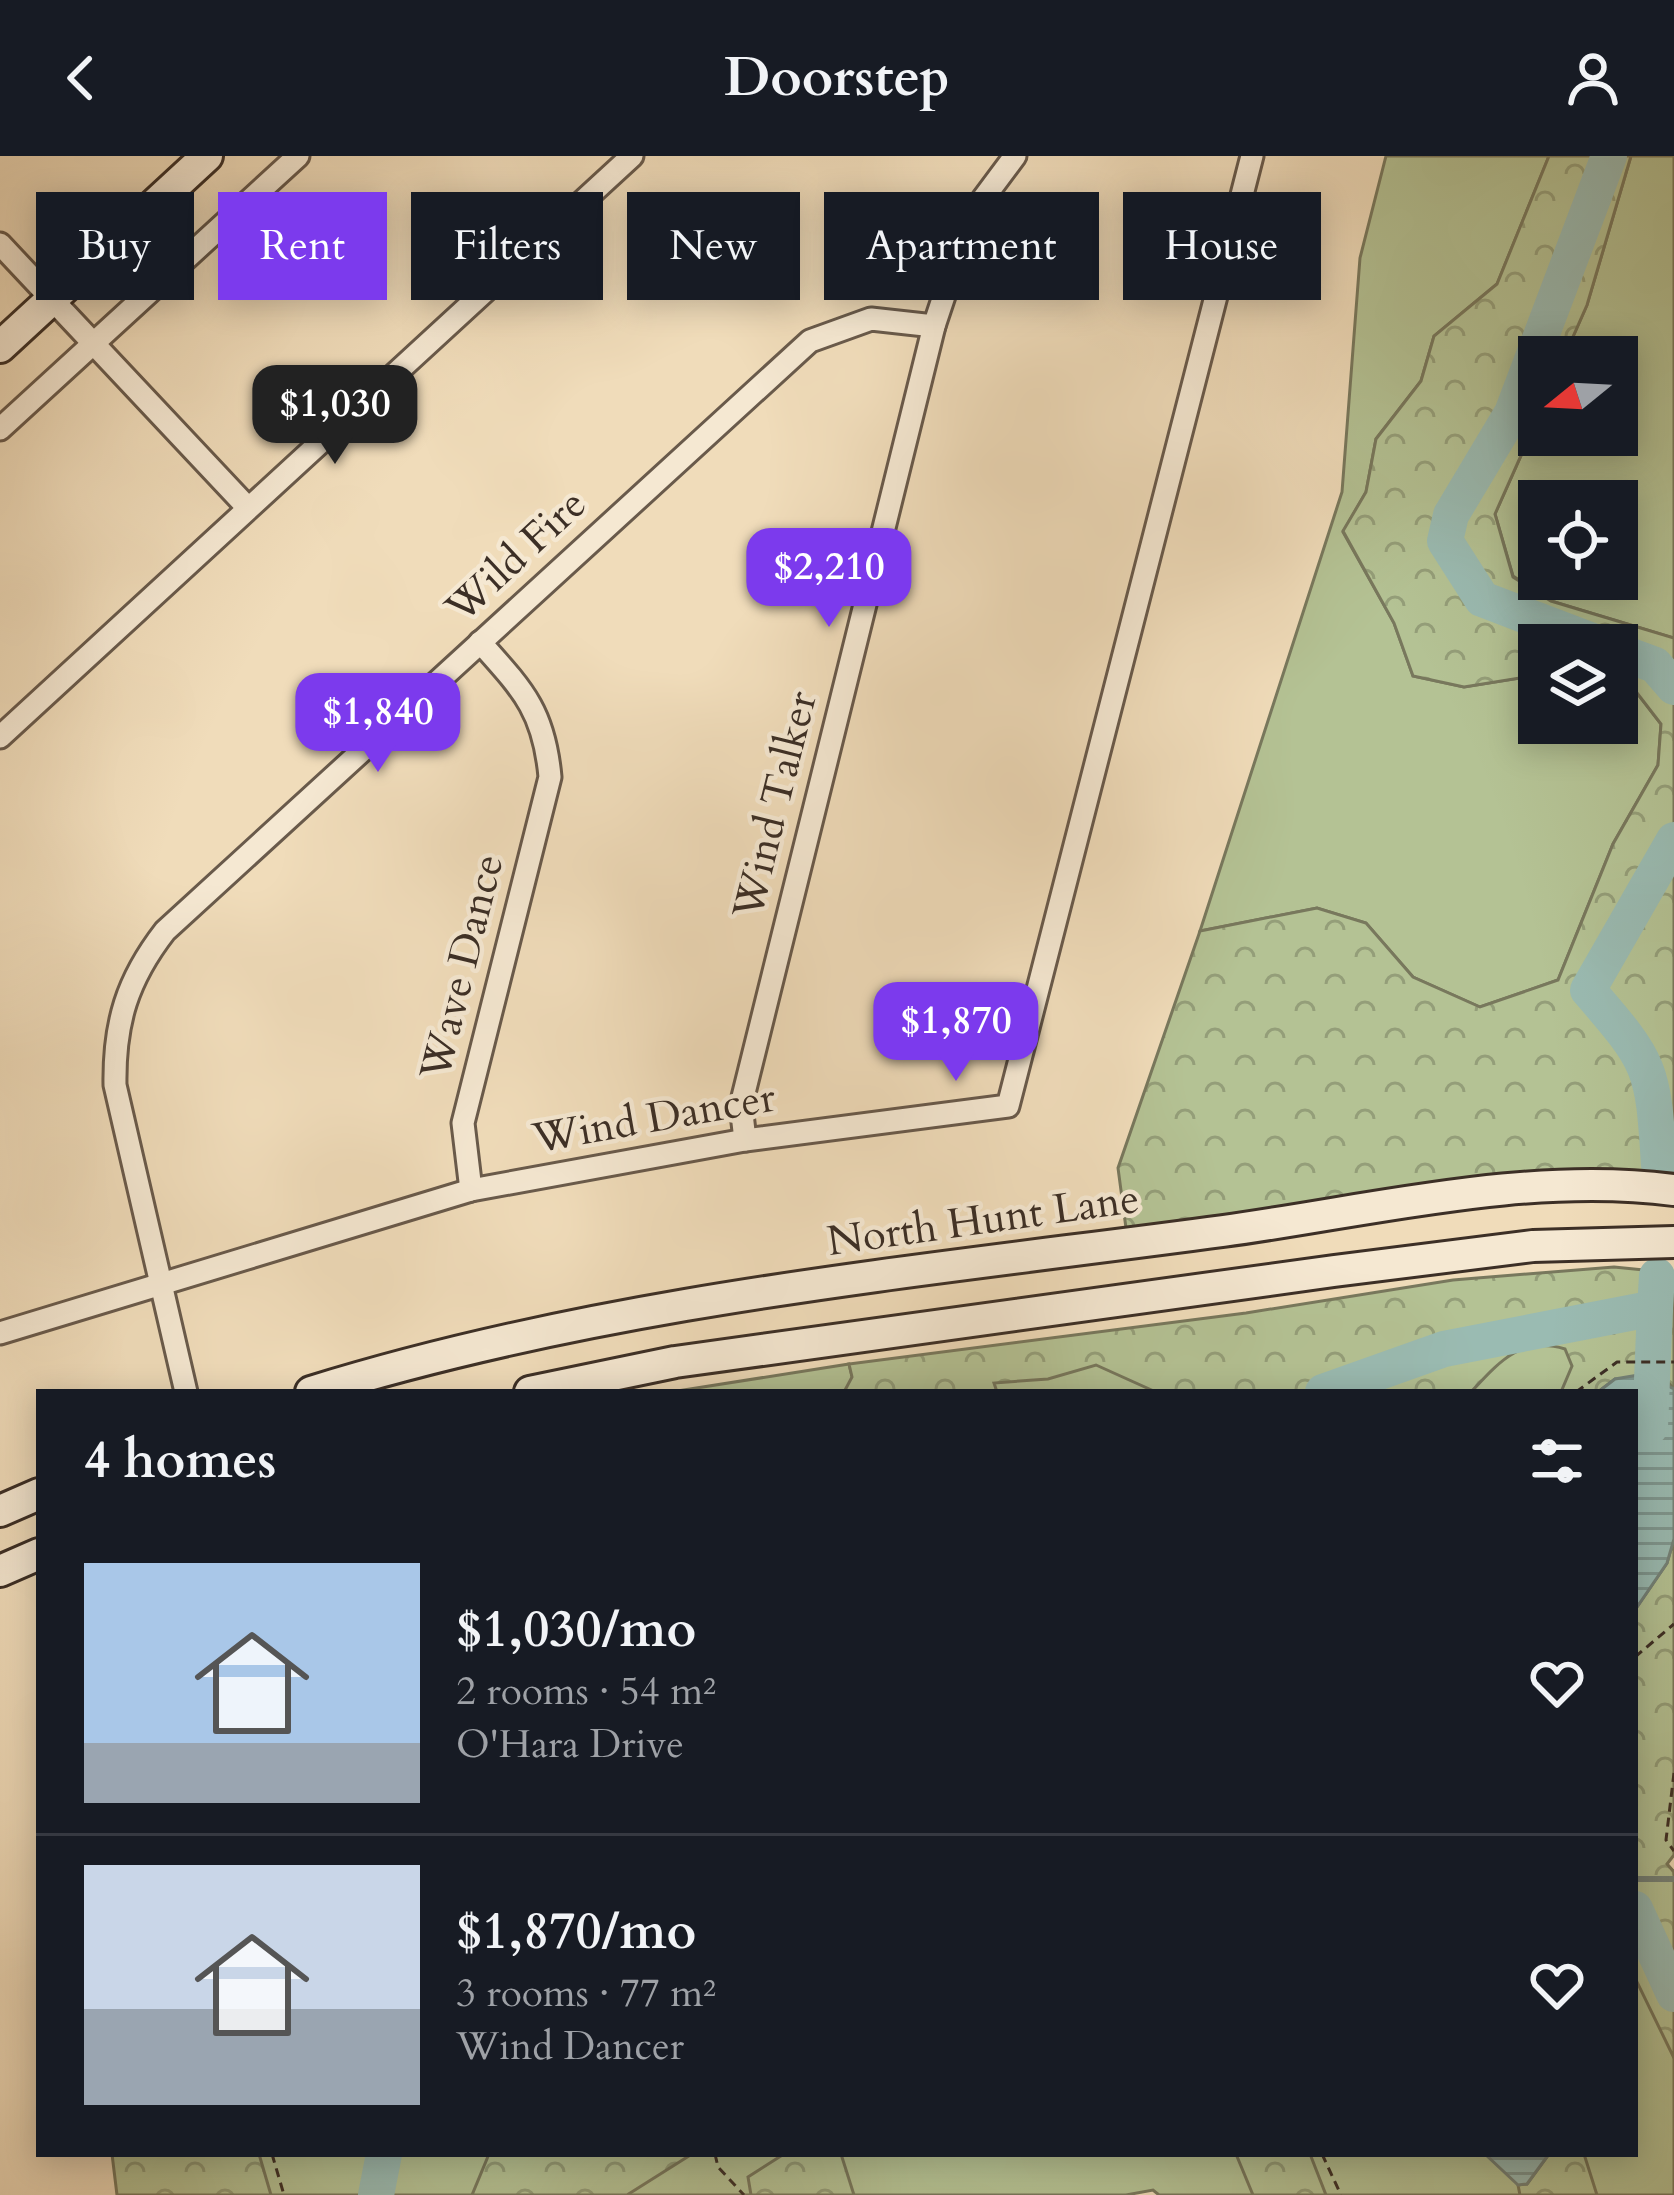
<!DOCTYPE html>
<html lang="en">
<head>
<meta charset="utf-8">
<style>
  body { margin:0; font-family:Cardo,serif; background:#242831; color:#f1f3f6; height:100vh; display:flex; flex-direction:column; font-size:45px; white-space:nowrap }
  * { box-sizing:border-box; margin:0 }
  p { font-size:39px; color:#9ea1a6 }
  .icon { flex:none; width:66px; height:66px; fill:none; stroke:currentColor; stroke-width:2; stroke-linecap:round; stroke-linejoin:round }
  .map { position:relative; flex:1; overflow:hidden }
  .drawer { position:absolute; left:36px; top:1233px; width:1602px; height:768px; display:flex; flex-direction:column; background:#171b24; border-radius:0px; box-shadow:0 6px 30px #0003 }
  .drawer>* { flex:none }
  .hud { position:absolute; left:36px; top:36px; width:1602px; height:108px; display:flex; gap:24px }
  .needle { width:78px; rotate:252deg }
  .tools { position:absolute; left:1518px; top:180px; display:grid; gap:24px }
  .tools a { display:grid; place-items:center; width:120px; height:120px; border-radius:0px; background:#171b24; box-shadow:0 6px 30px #0003; font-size:60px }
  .price { position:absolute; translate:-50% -102px; padding:0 27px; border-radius:24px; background:#7c3aed; color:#fff; font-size:39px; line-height:78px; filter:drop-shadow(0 3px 6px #0008) }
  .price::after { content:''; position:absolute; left:50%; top:72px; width:36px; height:27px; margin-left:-18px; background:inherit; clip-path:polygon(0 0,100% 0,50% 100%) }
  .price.current { background:#222; color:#fff }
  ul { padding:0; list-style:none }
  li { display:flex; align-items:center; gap:36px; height:300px; padding:0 48px }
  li+li { border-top:3px solid #363941 }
  li span { display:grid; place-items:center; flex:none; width:336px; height:240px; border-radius:0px; color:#555 }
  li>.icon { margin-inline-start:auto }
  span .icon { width:144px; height:144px; fill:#fffc; stroke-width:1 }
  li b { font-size:51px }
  h2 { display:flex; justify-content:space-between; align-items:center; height:144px; padding:0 48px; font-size:51px }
  .pill { padding:0 42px; border-radius:0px; background:#171b24; box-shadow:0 6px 30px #0003; font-size:42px; line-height:108px }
  .pill.current { background:#7c3aed; color:#fff }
  header { display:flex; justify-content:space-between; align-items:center; height:156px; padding:0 48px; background:#171b24; font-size:54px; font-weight:600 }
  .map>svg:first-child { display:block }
</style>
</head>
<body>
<header><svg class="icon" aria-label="back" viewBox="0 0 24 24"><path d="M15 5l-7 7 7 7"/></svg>Doorstep<svg class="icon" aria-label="person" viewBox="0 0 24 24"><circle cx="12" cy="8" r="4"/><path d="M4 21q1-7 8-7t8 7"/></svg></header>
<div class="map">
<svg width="1674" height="2039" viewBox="0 0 1674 2039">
  <defs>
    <pattern id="forest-crowns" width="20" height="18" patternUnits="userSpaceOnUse" patternTransform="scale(3)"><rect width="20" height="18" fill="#b4c294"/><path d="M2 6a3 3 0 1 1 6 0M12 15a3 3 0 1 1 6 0" fill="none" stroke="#949e79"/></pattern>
    <pattern id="water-rules" width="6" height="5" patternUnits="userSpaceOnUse" patternTransform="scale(3)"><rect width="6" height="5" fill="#9abbb2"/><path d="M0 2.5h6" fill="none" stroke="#7f9891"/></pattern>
  </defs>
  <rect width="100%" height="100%" fill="#f0dcba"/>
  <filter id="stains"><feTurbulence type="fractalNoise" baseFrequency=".00167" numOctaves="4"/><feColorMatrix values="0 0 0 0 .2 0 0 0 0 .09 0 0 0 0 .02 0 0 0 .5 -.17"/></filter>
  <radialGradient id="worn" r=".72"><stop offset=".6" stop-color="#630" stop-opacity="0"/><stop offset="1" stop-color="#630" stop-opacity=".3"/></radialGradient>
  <g fill="#b4c294" stroke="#78785d" stroke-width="3" fill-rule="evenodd">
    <path d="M1386 0H1549L1497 128 1434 180 1421 225 1376 283 1366 336 1343 376 1394 467 1413 520 1464 531 1539 519V567H1617V523L1627 524 1661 568 1658 609 1613 688 1558 824 1480 851 1413 821 1366 767 1317 752 1200 775 1342 336 1360 102Z"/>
    <path d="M1631 0H1674V482L1551 445 1513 420 1495 358 1539 259V279H1617V201H1564L1587 149ZM1539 345H1617V423H1539Z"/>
    <path d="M1674 1129V1488L1644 1683 1674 1716V2039H1159L1153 2034 1126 2039H126L120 1998H1635V1236H671L849 1208 852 1220Z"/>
  </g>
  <g fill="url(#forest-crowns)" stroke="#78785d" stroke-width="3">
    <path d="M1549 0H1631L1587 149 1564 201H1539V259L1495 358 1513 421 1551 445 1674 482V1019L1551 1015 1126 1072 1118 1012 1200 775 1317 752 1366 767 1413 821 1480 851 1558 824 1613 688 1658 609 1661 568 1627 524 1617 523V489H1539V519L1464 531 1413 520 1394 467 1343 375 1366 336 1376 283 1421 225 1434 180 1497 128Z"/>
    <path d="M1614 1111 1674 1117V1233L1666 1224 1615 1223 1598 1236H1561L1572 1210 1565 1193C1521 1180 1500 1205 1471 1236H1156L1096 1209 1048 1223 994 1227 997 1236H844L852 1221 849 1208 1246 1157 1453 1124Z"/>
    <path d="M1674 1383V1699L1667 1708 1674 1716V1902L1635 1822V1454L1667 1407Z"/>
    <path d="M112 1998H259L271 2039H117Z"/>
    <path d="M489 1998H692L627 2039H472Z"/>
    <path d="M784 1998H841L854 2039H751L748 2021Z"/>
    <path d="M1236 1998H1310L1326 2039H1253Z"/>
    <path d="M1549 1998H1584L1597 2039H1520L1518 2029 1527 2028Z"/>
  </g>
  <g fill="url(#water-rules)" stroke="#74837a" stroke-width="3">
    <path d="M1644 1218 1674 1233V1383L1667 1407 1635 1454V1236H1598L1615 1223Z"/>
    <path d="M1485 1998H1549L1527 2028 1518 2029Z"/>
  </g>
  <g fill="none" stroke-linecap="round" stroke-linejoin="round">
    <path stroke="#74837a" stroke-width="6" d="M1635 1723H1674"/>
    <g stroke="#9abbb2" stroke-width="36">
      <path d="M1603 489 1482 443 1445 385 1451 359 1512 257 1609 0"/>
      <path d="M1617 495 1655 509 1674 531"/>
      <path d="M1659 1009C1653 911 1652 908 1588 834L1674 684"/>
      <path d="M1323 1236 1444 1193 1655 1152 1657 1120"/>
      <path d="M1650 1271 1655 1152"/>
      <path d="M1635 1753 1674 1838"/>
      <path d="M376 2039 384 1998"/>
    </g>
    <defs>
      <g id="street">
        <path d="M0 88 248 352"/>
        <path d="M0 273 298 0"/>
        <path d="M0 581 632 0"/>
        <path d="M745 984 741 949 934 170 971 59 1015 0"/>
        <path d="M471 1034 463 967 550 621C544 555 523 534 480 486"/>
        <path d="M0 1177 471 1034 745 984 1008 950 1252 0"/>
        <path d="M186 1236 115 929C114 867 127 824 165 775L810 185 871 163 934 170"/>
      </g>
      <g id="secondary">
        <path d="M0 191 207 0"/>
        <path d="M311 1236C607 1144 917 1116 1223 1075 1370 1055 1525 1015 1674 1034"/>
        <path d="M530 1236 675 1206 1334 1115 1533 1090 1674 1086"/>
        <path d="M0 1355 39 1338"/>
        <path d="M0 1415 39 1398"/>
      </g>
    </defs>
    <use href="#street" stroke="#695a4b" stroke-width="27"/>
    <use href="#secondary" stroke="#3c2f26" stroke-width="36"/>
    <g stroke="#3c2f26" stroke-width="3" stroke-dasharray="9 6" stroke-linecap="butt">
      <path d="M1576 1236 1617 1206H1674"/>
      <path d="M1635 1501 1674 1468"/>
      <path d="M1674 1617 1666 1684 1674 1695"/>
      <path d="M272 1998 284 2039"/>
      <path d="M715 1998 718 2011 744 2039"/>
      <path d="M1322 1998 1341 2039"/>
    </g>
    <use href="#street" stroke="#f5e8d2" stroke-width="21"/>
    <use href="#secondary" stroke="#f5e8d2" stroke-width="30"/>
  </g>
  <g text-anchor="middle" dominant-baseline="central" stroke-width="9" stroke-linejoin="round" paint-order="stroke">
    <g font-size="42" fill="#3c2f26" stroke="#f5e8d2">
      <text transform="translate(516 400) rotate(-43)">Wild Fire</text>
      <text transform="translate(775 649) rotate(-76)">Wind Talker</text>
      <text transform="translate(462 811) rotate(-76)">Wave Dance</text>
      <text transform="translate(654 962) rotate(-10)">Wind Dancer</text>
      <text transform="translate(983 1064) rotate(-8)">North Hunt Lane</text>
    </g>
  </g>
  <rect width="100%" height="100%" filter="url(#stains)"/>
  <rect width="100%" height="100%" fill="url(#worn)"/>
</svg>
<div class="tools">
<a><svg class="needle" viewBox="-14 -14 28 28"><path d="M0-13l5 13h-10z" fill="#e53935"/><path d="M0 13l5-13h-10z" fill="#9ea1a6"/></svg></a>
<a><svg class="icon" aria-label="locate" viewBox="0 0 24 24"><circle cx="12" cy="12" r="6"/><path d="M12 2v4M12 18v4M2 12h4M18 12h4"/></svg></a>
<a><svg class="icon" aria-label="layers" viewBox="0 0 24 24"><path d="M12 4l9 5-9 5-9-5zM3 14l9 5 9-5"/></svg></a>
</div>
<b class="price current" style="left:335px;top:311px">$1,030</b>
<b class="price" style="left:829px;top:474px">$2,210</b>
<b class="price" style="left:378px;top:619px">$1,840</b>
<b class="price" style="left:956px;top:928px">$1,870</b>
<div class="hud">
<a class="pill">Buy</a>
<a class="pill current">Rent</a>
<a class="pill">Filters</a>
<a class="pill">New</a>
<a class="pill">Apartment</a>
<a class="pill">House</a>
</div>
<section class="drawer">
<h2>4 homes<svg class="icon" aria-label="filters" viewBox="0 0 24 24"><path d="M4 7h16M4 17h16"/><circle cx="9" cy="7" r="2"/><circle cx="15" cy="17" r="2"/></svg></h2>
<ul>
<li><span style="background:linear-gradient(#a9c7e8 75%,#9aa5b1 0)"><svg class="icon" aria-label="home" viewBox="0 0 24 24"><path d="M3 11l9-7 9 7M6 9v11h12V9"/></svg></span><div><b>$1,030/mo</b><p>2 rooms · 54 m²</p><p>O'Hara Drive</p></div><svg class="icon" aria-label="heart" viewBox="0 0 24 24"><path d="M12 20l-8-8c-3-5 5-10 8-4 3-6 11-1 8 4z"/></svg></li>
<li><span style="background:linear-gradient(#c9d6e8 60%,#9aa5b1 0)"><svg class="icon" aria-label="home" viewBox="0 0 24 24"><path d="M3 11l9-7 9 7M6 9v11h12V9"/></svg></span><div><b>$1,870/mo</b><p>3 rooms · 77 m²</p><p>Wind Dancer</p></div><svg class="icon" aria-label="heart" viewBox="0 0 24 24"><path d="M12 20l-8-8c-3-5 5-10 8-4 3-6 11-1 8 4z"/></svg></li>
</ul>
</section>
</div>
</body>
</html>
